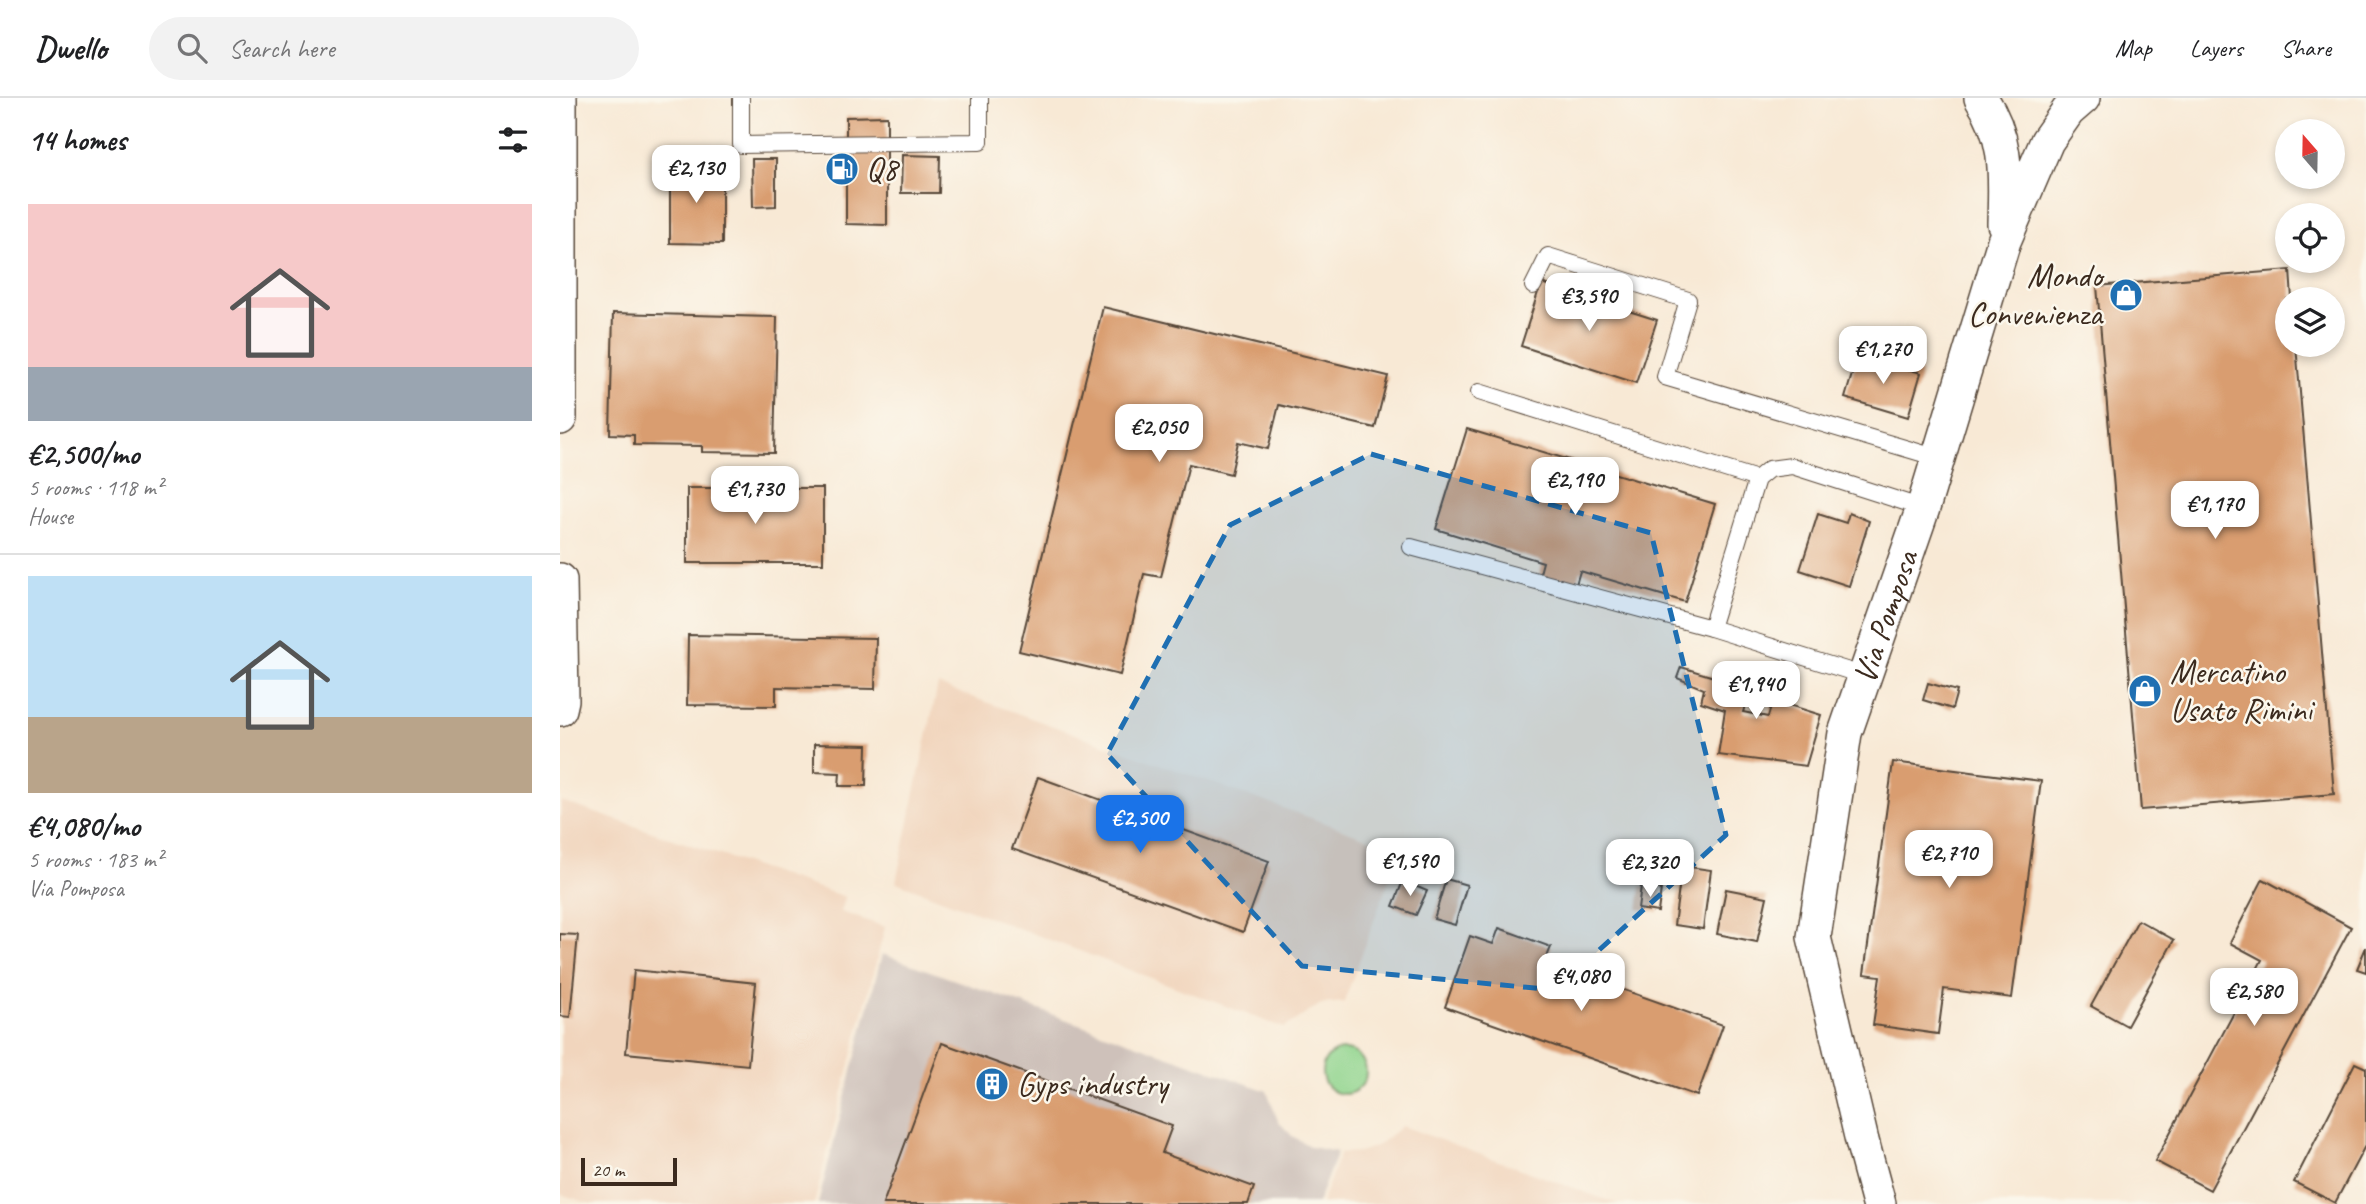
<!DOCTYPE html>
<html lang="en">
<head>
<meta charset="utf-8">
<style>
  body { margin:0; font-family:Caveat,sans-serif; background:#f2f2f2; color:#202124; height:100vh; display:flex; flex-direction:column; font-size:26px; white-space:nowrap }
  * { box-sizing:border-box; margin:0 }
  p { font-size:23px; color:#757577 }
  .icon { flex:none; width:38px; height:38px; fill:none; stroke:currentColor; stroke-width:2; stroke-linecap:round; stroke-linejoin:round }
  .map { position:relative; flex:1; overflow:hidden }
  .side { display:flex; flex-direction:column; background:#fff; width:560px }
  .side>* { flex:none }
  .needle { width:46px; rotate:340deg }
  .buttons { position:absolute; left:1715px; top:21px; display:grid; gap:14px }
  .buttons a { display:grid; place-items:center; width:70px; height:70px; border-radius:50%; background:#fff; box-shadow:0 4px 10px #0003; font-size:35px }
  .scale { position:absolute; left:21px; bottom:18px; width:96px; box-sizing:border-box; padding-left:7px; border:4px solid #3b2a1e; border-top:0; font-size:19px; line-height:24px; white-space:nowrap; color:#3b2a1e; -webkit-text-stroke:5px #fbf7ec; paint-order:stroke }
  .price { position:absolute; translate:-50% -60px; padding:0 16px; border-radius:14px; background:#fff; color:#222; font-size:23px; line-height:46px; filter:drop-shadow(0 2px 4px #0008) }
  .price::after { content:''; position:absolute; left:50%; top:42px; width:21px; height:16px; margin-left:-10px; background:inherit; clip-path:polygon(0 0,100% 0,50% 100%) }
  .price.selected { background:#1a73e8; color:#fff }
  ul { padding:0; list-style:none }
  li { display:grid; align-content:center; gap:14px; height:371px; padding:0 28px }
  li+li { border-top:2px solid #e0e0e0 }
  li span { display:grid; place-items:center; height:217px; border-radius:0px; color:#555 }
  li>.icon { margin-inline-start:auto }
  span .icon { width:126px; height:126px; fill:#fffc; stroke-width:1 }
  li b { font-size:30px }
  h2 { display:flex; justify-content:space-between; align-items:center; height:84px; padding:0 28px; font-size:30px }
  header { display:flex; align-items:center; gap:42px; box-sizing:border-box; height:98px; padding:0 35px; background:#fff; border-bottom:2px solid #e0e0e0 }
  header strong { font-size:33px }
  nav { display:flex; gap:38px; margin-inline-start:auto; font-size:24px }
  .search { width:490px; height:63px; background:#f2f2f2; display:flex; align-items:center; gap:18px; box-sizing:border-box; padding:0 24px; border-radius:38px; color:#757577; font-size:26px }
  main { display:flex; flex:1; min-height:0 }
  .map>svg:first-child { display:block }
</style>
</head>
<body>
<header>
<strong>Dwello</strong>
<div class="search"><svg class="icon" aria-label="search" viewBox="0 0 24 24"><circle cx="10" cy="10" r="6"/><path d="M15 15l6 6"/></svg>Search here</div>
<nav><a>Map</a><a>Layers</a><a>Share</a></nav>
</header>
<main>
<section class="side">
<h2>14 homes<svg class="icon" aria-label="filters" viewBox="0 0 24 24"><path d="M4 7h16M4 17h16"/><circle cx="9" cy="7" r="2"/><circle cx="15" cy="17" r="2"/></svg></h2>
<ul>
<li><span style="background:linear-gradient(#f6c9c9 75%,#9aa5b1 0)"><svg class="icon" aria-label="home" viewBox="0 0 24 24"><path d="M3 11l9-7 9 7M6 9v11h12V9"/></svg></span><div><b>€2,500/mo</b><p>5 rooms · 118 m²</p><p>House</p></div></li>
<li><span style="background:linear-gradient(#bfe0f5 65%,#b9a48a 0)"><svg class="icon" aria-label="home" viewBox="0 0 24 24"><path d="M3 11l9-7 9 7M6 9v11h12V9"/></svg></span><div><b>€4,080/mo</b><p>5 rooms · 183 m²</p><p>Via Pomposa</p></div></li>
</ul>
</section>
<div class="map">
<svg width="1806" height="1106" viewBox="0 0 1806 1106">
  <rect width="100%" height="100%" fill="#fbf7ec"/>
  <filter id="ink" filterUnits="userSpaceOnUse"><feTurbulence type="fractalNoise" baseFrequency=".0143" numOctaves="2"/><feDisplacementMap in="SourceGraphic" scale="14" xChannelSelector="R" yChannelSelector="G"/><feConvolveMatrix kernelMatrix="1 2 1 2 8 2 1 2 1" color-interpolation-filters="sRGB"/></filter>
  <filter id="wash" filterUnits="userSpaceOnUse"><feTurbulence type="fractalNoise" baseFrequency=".00686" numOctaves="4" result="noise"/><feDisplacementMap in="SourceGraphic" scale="28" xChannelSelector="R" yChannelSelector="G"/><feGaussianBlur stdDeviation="1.57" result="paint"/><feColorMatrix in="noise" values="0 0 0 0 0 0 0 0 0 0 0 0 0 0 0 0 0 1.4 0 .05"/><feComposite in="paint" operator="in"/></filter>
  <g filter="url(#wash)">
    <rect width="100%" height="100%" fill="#f8e9d5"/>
    <g fill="#f1d5bd">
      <path d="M378 587 840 752 784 904 761 906 724 930 336 784Z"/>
      <path d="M0 703 285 799 281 814 325 829 254 1106H31L0 1096Z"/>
      <path d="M842 1028 1057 1106H761L780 1055 800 1054 818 1047Z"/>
    </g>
    <path fill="#cec1ba" d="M322 856 707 993 718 1023 732 1038 751 1049 777 1054 757 1106H258Z"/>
    <circle fill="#90d48d" stroke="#667f56" stroke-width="2" cx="784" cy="974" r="22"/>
    <g id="blocks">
      <g fill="#d99d70">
        <path d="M327 18V127L286 126V19Z"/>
        <path d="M342 57 380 58 379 95H341Z"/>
        <path d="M192 61H216V108L193 109Z"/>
        <path d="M110 67 162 68V146L110 145Z"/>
        <path d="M1730 172 1732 201H1727V247H1736L1774 696 1581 712 1537 188Z"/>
        <path d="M981 185 1097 222 1076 285 961 248Z"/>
        <path d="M543 209 828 278 815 330 719 307 708 351 678 344 671 376 629 366 601 479 584 476 560 577 459 553Z"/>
        <path d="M53 215 217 219 214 355 142 354V348L74 347V337L50 336Z"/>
        <path d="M1298 256 1361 275 1348 319 1285 300Z"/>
        <path d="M907 331 1155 406 1125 504 1020 473 1015 490 979 479 983 464 876 431Z"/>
        <rect x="127" y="390" width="136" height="75"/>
        <path d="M1289 415 1309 423 1289 488 1240 472 1258 416 1286 425Z"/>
        <path d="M128 537 316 540 315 591 216 589V608L127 607Z"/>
        <path d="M1173 567 1196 574 1183 614 1208 619 1213 602 1261 617 1246 668 1158 657 1165 612 1141 604 1144 591 1117 580 1121 569 1167 583Z"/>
        <path d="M1368 585 1397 593 1392 611 1363 602Z"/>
        <path d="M254 646 307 647 306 688H279L280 675 254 674Z"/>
        <path d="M1333 664 1481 683 1452 900 1384 891 1378 936 1313 927 1320 878 1304 876Z"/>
        <path d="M478 679 709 763 683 834 452 751Z"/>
        <path d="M1122 768 1151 772 1143 831 1114 827Z"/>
        <path d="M886 781 907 787 895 827 874 821Z"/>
        <path d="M1703 781 1791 829 1650 1092 1595 1063 1702 862 1670 845Z"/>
        <path d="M843 783 867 793 856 817 833 808Z"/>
        <path d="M1081 788 1101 791 1098 814 1078 811Z"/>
        <path d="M1166 791 1207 799 1197 844 1157 836Z"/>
        <path d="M1578 822 1614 842 1567 928 1531 908Z"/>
        <path d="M939 830 991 849 985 864 1163 927 1137 998 885 909 910 838 933 846Z"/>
        <path d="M0 836 18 837 10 919 0 918Z"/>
        <path d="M1806 849V874L1797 871Z"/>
        <path d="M74 872 196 885 188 967 66 955Z"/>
        <path d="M382 945 612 1028 602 1055 694 1089 688 1106H323Z"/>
        <path d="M1795 965 1806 970V1046L1775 1105 1734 1084Z"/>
      </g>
    </g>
  </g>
  <g filter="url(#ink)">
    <use href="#blocks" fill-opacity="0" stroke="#574739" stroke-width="2"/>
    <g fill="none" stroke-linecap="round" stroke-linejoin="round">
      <defs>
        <g id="lane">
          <path d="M181 0V47L420 44V0"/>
          <path d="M973 188 988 158 1128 202 1105 279 1378 360"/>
          <path d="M919 294 1197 381"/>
          <path d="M851 449 1151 530 1305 578"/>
          <path d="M1151 530 1197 381 1209 371 1232 368 1363 410"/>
        </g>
        <g id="street">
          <path d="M1421 0C1449 42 1445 78 1444 126"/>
          <path d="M0 320V0"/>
          <path d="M0 482 2 602 0 611"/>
          <path id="s1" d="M1319 1106 1302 1043 1254 839 1285 635 1363 410 1444 143 1487 43 1508 13 1523 0"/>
        </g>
      </defs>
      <use href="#lane" stroke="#574739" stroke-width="18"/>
      <use href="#street" stroke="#574739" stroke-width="36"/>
      <use href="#lane" stroke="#fff" stroke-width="16"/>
      <use href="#street" stroke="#fff" stroke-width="33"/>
    </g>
  </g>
  <path fill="#1f6fb2" fill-opacity="0.2" stroke="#1f6fb2" stroke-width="5" stroke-dasharray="14 9" stroke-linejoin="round" d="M811 356 1091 435 1166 737 995 892 742 868 547 656 670 427Z"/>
  <defs>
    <symbol id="fuel-disc" viewBox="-11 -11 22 22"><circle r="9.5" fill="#1f6fb2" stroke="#fbf7ec"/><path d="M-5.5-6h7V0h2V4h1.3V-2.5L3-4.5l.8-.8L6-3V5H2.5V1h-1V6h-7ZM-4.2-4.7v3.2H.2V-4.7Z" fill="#fff"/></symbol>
    <symbol id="shop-disc" viewBox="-11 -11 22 22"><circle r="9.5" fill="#1f6fb2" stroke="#fbf7ec"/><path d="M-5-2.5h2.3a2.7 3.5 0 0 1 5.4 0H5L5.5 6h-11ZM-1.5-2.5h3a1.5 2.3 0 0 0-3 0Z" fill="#fff"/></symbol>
    <symbol id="building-disc" viewBox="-11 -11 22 22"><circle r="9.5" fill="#1f6fb2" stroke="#fbf7ec"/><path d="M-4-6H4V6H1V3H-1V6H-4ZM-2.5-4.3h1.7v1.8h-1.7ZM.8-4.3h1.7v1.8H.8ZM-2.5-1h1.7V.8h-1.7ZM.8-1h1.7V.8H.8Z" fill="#fff"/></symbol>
  </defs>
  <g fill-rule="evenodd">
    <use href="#fuel-disc" x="263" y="52" width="38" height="38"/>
    <use href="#shop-disc" x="1547" y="178" width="38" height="38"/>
    <use href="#shop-disc" x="1566" y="574" width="38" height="38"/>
    <use href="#building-disc" x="413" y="967" width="38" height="38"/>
  </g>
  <g text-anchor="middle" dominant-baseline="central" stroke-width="5" stroke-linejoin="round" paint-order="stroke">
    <g font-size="33" fill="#3b2a1e" stroke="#fbf7ec" text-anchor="start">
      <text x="306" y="71">Q8</text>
      <text x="1542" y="178" text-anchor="end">Mondo<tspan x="1542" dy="38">Convenienza</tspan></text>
      <text x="1610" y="574">Mercatino<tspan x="1610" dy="38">Usato Rimini</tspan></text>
      <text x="457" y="986">Gyps industry</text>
    </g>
    <g font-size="33" fill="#3b2a1e" stroke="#fbf7ec">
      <text stroke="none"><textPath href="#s1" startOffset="604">Via Pomposa</textPath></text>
    </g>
  </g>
</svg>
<div class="buttons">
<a><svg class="needle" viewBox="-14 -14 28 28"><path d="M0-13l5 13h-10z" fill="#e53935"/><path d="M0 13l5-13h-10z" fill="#757577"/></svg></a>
<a><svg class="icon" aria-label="locate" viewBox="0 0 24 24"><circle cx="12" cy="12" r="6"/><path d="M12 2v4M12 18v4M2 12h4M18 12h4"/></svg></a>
<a><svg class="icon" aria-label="layers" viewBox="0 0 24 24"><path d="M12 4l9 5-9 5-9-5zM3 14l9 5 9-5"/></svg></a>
</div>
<div class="scale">20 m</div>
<b class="price" style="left:136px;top:107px">€2,130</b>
<b class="price" style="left:1029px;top:235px">€3,590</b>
<b class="price" style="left:1323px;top:288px">€1,270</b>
<b class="price" style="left:599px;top:366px">€2,050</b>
<b class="price" style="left:1015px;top:419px">€2,190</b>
<b class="price" style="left:195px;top:428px">€1,730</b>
<b class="price" style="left:1655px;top:443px">€1,170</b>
<b class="price" style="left:1196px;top:623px">€1,940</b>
<b class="price selected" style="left:580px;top:757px">€2,500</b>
<b class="price" style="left:1389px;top:792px">€2,710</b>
<b class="price" style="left:850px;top:800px">€1,590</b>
<b class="price" style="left:1090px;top:801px">€2,320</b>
<b class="price" style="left:1021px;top:915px">€4,080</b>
<b class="price" style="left:1694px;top:930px">€2,580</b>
</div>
</main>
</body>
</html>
